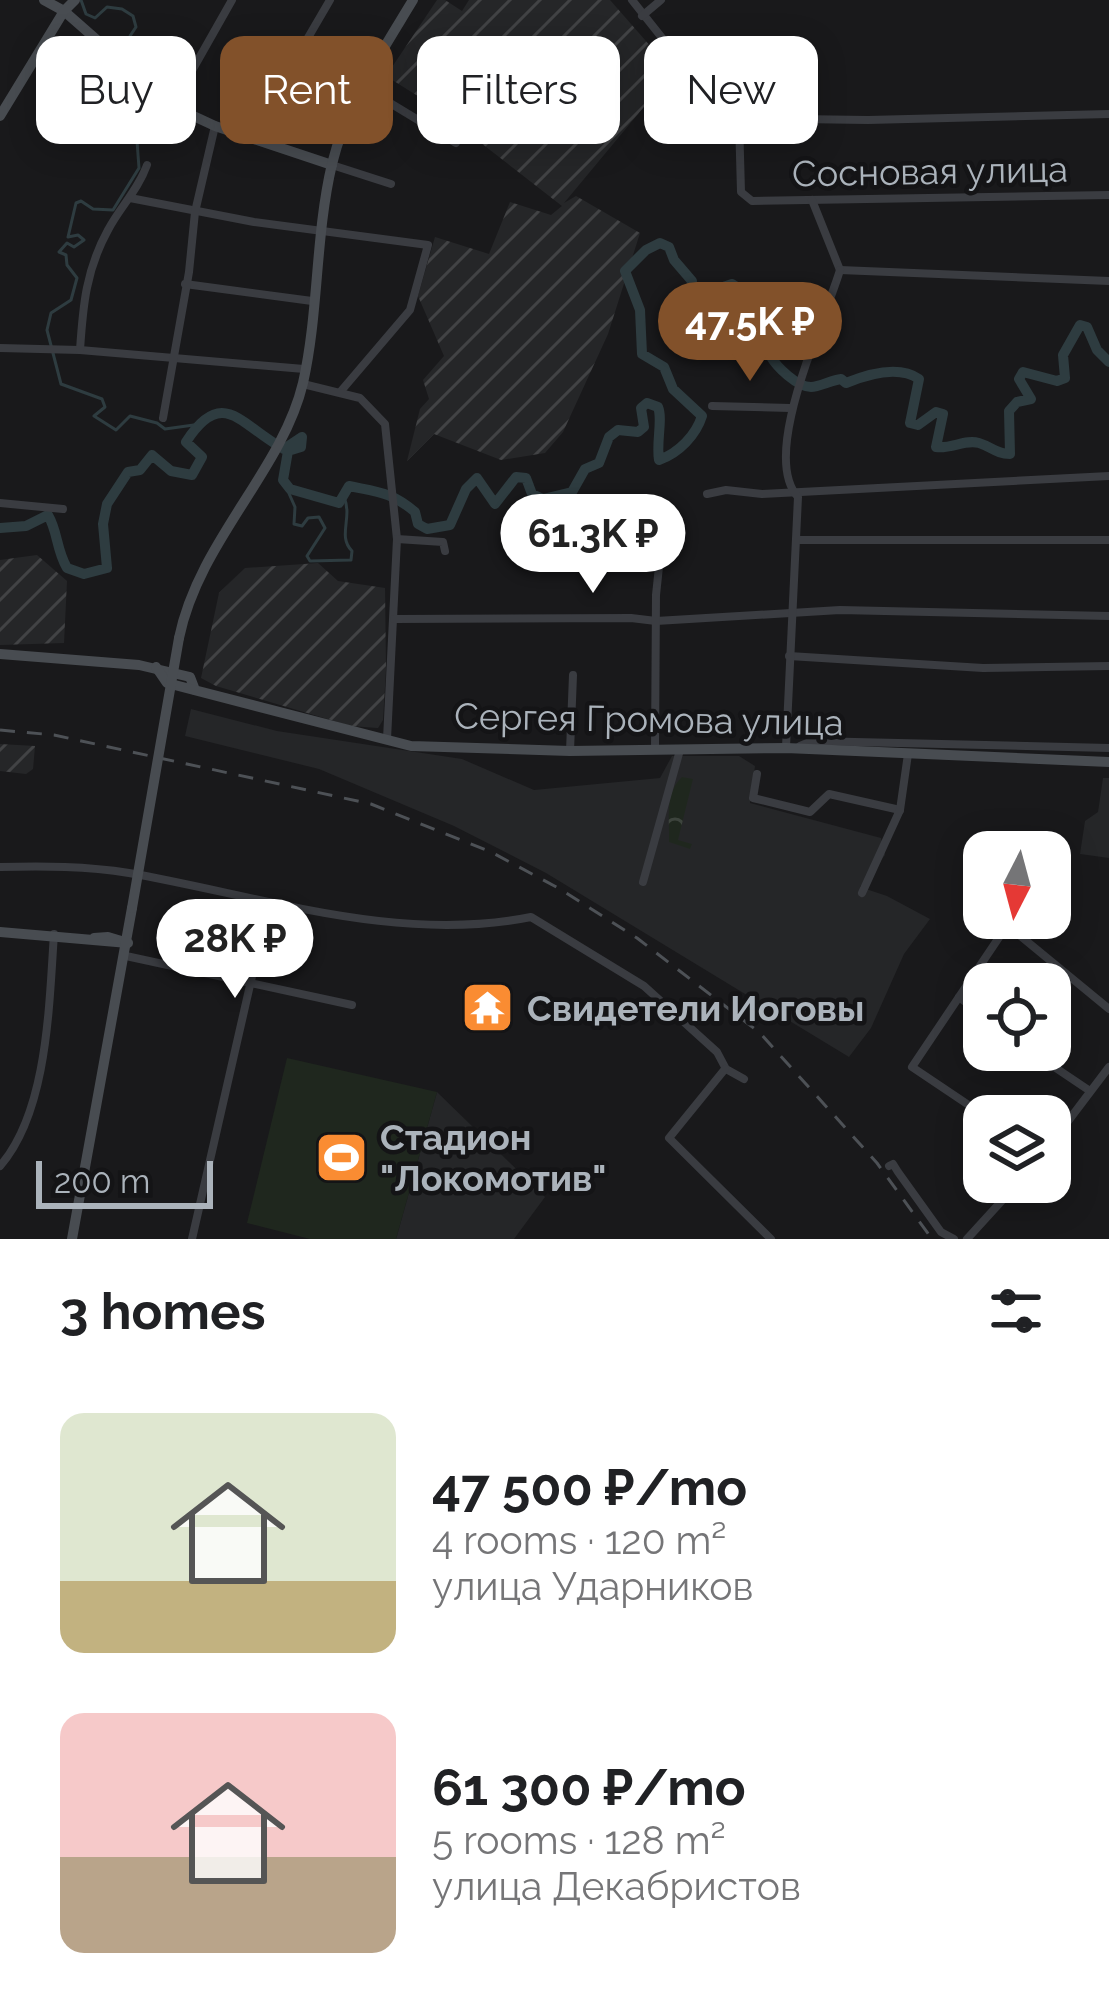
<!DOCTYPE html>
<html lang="en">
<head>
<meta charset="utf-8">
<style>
  body { margin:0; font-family:Raleway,sans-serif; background:#f6f6f6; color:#202124; height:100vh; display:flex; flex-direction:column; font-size:45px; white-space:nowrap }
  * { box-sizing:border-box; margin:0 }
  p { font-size:39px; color:#757577 }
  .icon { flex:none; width:66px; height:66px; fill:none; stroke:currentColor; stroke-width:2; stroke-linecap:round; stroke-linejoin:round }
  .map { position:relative; height:1239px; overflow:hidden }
  .details { display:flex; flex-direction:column; background:#fff; flex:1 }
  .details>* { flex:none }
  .guide { position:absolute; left:36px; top:36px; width:1038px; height:108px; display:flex; gap:24px }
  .needle { width:78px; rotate:186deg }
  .buttons { position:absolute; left:963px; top:831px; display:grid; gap:24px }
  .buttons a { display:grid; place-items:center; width:108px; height:108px; border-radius:24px; background:#fff; box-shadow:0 6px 30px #0003; font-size:60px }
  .scale { position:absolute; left:36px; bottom:30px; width:177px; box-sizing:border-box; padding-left:12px; border:6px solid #abb3bb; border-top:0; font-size:33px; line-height:42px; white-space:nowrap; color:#abb3bb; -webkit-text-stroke:9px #141416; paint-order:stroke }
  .price { position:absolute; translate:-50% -102px; padding:0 27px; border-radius:42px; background:#fff; color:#222; font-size:39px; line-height:78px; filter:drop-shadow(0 3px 6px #0008) }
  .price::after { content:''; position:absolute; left:50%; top:72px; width:36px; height:27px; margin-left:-18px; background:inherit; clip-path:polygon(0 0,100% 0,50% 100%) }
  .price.active { background:#82512a; color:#fff }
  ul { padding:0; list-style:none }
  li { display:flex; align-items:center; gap:36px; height:300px; padding:0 60px }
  li span { display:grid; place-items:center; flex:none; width:336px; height:240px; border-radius:24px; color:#555 }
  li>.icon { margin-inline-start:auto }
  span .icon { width:144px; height:144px; fill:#fffc; stroke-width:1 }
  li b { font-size:51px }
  h2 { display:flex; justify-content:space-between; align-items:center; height:144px; padding:0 60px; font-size:51px }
  .pill { padding:0 42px; border-radius:24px; background:#fff; box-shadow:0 6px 30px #0003; font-size:42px; line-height:108px }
  .pill.active { background:#82512a; color:#fff }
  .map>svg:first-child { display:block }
</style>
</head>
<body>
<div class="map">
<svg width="1109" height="1239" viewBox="0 0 1109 1239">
  <defs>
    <pattern id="industrial-furrows" width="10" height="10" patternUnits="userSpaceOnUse" patternTransform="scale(3)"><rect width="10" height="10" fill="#252628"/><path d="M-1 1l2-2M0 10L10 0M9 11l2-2" fill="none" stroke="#424345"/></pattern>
    <pattern id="park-crowns" width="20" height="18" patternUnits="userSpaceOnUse" patternTransform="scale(3)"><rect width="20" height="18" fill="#1f271e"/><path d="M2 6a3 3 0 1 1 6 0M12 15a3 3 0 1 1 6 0" fill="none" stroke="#3d443d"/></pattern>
  </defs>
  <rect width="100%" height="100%" fill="#19191b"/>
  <g fill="#252628">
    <path d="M191 709 277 731 462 759 534 790 660 778 672 756H739L755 766 750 803 881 838 885 855 860 887 887 896 930 919 904 954 871 1028 849 1057 546 873 454 826 319 769 185 736Z"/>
    <path d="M1103 778H1109V858L1080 854 1085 821 1098 812Z"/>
    <path d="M437 1092 545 1197 514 1239H396Z"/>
  </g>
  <g fill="url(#industrial-furrows)">
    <path d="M437 0H445L462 11 469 0H610L673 72 564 203 576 196 640 233 608 334 563 432 545 453 501 460 434 434 407 461 420 409 429 399 423 380 444 356 418 296 435 237 489 254 510 202 551 215 562 206 432 105 386 76Z"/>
    <path d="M37 555 67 581 64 643 0 645V560Z"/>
    <path d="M318 563 338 581 385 588 386 669 383 720 378 728 351 726 216 686 201 678 219 593 245 568Z"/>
    <path d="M0 744 35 746 33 769 26 774 0 771Z"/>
  </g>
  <path fill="url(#park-crowns)" d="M682 777 693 779 678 840 692 844 690 849 669 842C670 819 664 794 682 777Z"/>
  <path fill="#1f271e" d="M287 1058 437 1092 396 1239H310L247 1223Z"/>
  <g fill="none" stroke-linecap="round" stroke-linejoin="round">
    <g stroke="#2e3c40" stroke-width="3">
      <path d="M81 0 86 14 95 18 107 7 122 9 133 16 136 27 130 36 131 67"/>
      <path d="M130 76 135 109 144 117 137 141 139 168 113 210 93 209 81 201 76 203 68 237 78 235 84 240 74 247 67 243 59 252 66 255 67 265 77 278 71 300 51 313 47 330 61 384 102 399 105 407 94 416 116 430 130 416 157 423 165 429 201 424"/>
      <path d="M283 480 295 507 294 524 302 526 308 518 319 517 325 528 307 556 310 561 351 560 352 551C337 536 353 518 344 497"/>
    </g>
    <path stroke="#2e3c40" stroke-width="10" d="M0 528 26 526 48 515C58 532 56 549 67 568L84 574 107 568 103 524 107 504 128 472 140 470 152 455 171 471 192 475 202 457 186 442C223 385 241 426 284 449L302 437 301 447 288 451 283 480 290 489 339 503 349 486C378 492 392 492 415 512L418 524 427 529 450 525 466 489 477 478 495 504 516 477 526 478 532 494 543 499 572 492 585 469 599 463 609 437 618 430 638 432 644 427 641 408 647 403 658 407C663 419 656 442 659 460 679 453 696 435 702 416L673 389 664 367 642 354 640 310 625 271 646 250 660 243 669 247 674 260 692 281 691 291 697 296 732 284 743 291 734 312H747L775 288 781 290 777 301 768 310 783 346 771 357C777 367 797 387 811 387 819 387 832 380 841 379L846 383C868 374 899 365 919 379L910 423 918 425 936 412 943 414 936 447C952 449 965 439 979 443 992 447 996 454 1010 454L1009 411 1017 402 1031 399 1019 379 1023 372 1057 381 1065 378 1063 355 1080 325 1087 327 1097 350 1109 362"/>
    <g stroke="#3a3c41" stroke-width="8">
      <path d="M632 0 682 63 685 85 707 112 719 118 868 120 1109 114"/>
      <path d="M642 16 661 0"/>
      <path d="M362 86 456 143"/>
      <path d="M172 106 232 0"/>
      <path d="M739 119 741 192 752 201 1109 195"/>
      <path d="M256 137 264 113 330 0"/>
      <path d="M332 165 391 184"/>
      <path d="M130 198 254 222 428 245 410 310 341 391"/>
      <path d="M812 200 840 270"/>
      <path d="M840 270 1109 281"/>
      <path d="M185 284 312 301"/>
      <path d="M0 348 80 350 304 369"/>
      <path d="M80 350C83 305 86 270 108 230 120 207 138 190 147 165"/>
      <path d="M303 384 360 398 385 424 397 539 387 739"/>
      <path d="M712 406 790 408"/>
      <path d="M163 418 189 272 195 212 215 126"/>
      <path d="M707 494 726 490 762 494 1109 476"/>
      <path d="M0 503 63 509"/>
      <path d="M397 539 443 542 445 551"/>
      <path d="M796 540H1109"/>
      <path d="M394 619 631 618 656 621 840 610 1109 616"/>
      <path d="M789 656 983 668 1109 666"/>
      <path d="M800 746 812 741 1109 748"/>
      <path d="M786 747 798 497C759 455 825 321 840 270"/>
      <path d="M655 749 656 595 660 557"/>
      <path d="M570 751 573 675"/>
      <path d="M757 774 753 798 810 812 829 794 900 810"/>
      <path d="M1050 856 1057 842"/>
      <path d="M0 867C44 866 86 866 129 873 261 896 397 944 531 917L644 986 717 1052 726 1069 744 1079"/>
      <path d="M643 882 680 750"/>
      <path d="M862 893 900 810 908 754"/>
      <path d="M1007 925 1109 1009"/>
      <path d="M126 956 352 1005"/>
      <path d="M959 997 984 1016"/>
      <path d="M1029 1050 1090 1091"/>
      <path d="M725 1069 669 1138 771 1239"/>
      <path d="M985 1116 912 1067 1012 918"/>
      <path d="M1050 1145 1109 1067"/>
      <path d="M0 1166C48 1111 49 1004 54 934"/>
      <path d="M889 1166 893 1164 898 1172 941 1232 954 1239"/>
      <path d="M192 1239 269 902"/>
      <path d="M967 1239 1019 1182"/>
    </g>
    <g stroke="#484c51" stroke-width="10">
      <path d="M44 0 64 11 172 106 215 126 332 165"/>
      <path d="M0 116 64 11 75 0"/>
      <path d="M179 638C199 541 282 471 303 383 319 312 315 236 332 164 347 103 381 53 413 0"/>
      <path d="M0 654 139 665 190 677 195 690"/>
      <path d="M156 667 167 683 411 746 570 751 786 748 1109 762"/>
      <path d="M0 932 128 943 108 937 94 938"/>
      <path d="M72 1239 132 908"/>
    </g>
    <path stroke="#4d5156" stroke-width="3" stroke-dasharray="15 12" stroke-linecap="butt" d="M0 730 54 735 371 804 491 852 560 889 637 938 760 1033 877 1163 932 1239"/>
    <path stroke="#484c51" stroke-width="10" d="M132 908 179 638"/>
  </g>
  <defs>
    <symbol id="temple-square" viewBox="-11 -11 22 22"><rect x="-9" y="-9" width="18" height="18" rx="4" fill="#fa8c32" stroke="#141416"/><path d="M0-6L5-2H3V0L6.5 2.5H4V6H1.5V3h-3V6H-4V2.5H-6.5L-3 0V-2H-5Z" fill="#fff"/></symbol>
    <symbol id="stadium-square" viewBox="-11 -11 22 22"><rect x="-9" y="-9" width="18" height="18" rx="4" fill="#fa8c32" stroke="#141416"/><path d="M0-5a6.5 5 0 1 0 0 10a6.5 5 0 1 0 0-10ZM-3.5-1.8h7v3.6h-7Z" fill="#fff"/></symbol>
  </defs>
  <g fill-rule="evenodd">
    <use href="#temple-square" x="458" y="978" width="59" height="59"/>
    <use href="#stadium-square" x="312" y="1128" width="59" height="59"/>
  </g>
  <g text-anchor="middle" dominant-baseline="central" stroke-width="9" stroke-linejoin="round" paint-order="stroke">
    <g font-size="36" fill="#abb3bb" stroke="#141416">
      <text transform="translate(930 171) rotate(-1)">Сосновая улица</text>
      <text transform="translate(649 719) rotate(1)">Сергея Громова улица</text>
    </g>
    <g font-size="36" font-weight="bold" fill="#abb3bb" stroke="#141416" text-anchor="start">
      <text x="527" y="1008">Свидетели Иоговы</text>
      <text x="380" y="1137">Стадион<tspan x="380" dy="41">"Локомотив"</tspan></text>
    </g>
  </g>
</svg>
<div class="buttons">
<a><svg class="needle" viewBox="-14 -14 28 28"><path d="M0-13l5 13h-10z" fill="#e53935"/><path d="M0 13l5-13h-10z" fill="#757577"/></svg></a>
<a><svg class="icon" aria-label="locate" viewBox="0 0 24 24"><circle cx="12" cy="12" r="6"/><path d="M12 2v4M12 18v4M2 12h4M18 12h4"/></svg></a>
<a><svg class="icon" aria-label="layers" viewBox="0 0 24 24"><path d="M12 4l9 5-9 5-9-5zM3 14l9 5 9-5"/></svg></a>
</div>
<div class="scale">200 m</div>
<b class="price active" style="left:750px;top:384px">47.5K ₽</b>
<b class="price" style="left:593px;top:596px">61.3K ₽</b>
<b class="price" style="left:235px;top:1001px">28K ₽</b>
<div class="guide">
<a class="pill">Buy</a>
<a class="pill active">Rent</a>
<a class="pill">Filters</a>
<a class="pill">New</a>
</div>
</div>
<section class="details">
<h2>3 homes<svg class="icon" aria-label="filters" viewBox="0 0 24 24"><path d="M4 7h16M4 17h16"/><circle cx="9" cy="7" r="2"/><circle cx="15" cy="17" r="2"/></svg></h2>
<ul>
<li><span style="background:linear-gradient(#dfe7d0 70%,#c2b280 0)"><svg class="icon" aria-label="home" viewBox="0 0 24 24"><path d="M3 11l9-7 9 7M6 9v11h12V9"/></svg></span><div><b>47 500 ₽/mo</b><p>4 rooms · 120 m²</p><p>улица Ударников</p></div></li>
<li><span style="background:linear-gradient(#f6c9c9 60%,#b9a48a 0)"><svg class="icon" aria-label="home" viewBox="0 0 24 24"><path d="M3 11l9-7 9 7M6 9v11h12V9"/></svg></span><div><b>61 300 ₽/mo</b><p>5 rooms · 128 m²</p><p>улица Декабристов</p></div></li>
</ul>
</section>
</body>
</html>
